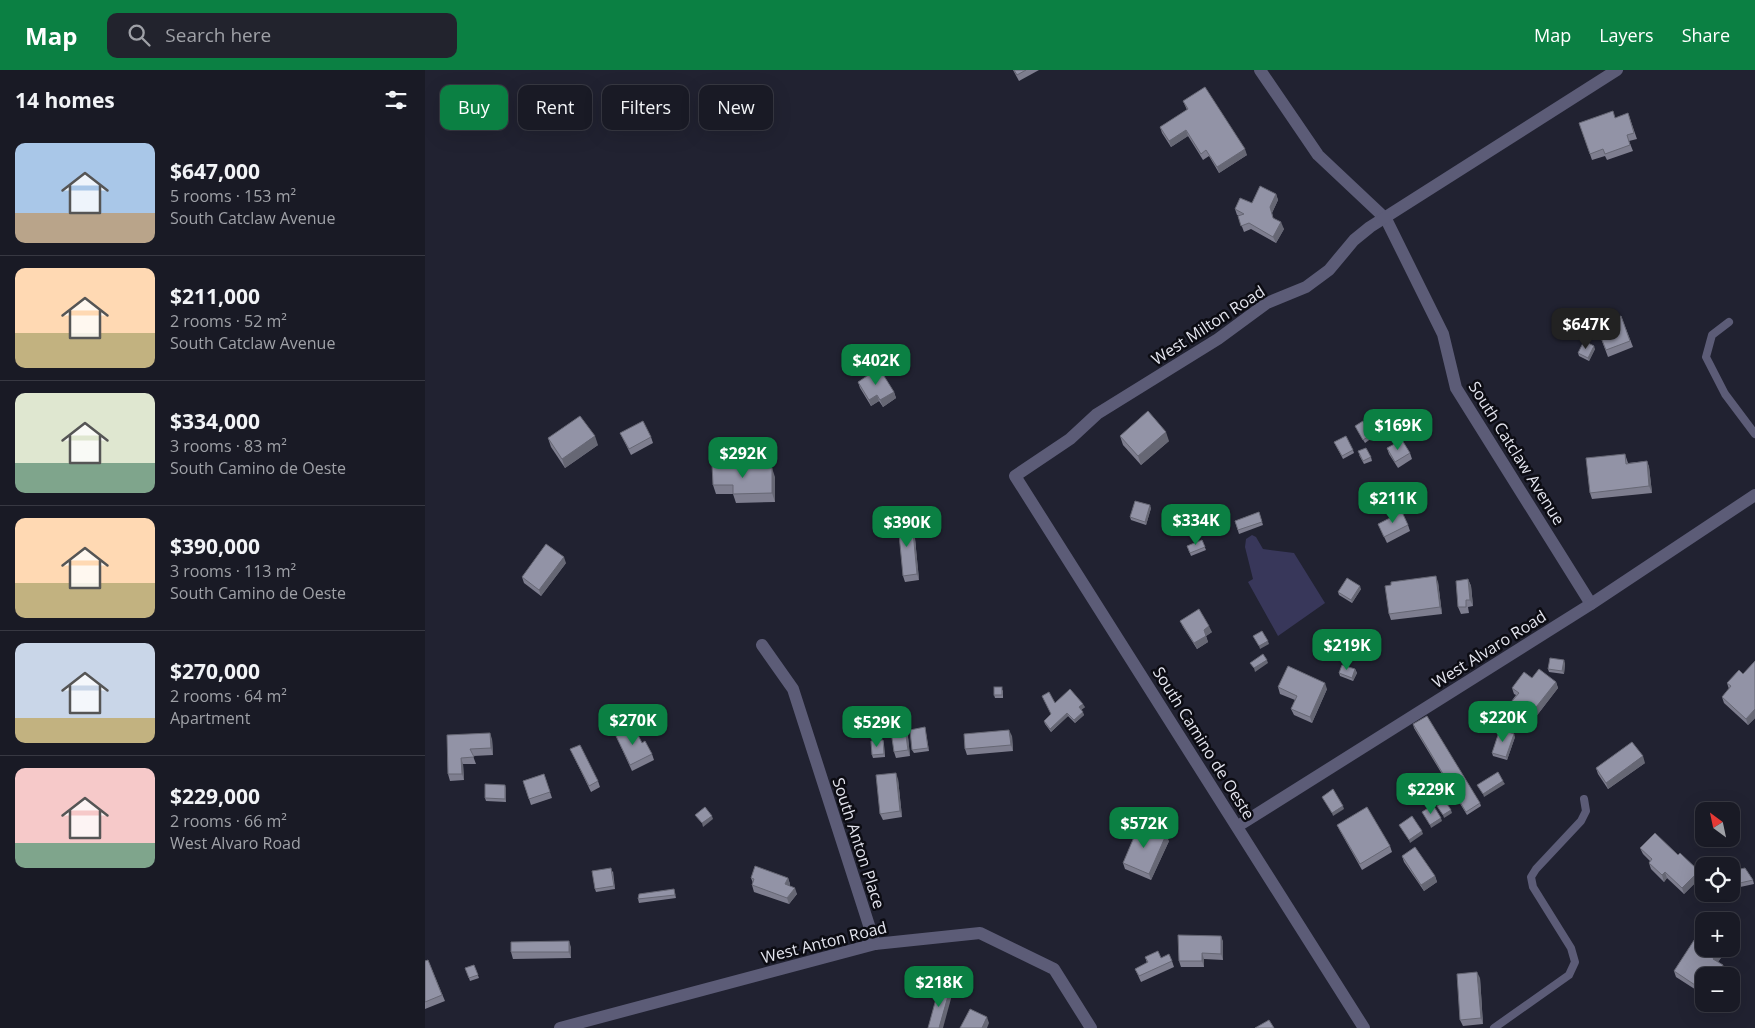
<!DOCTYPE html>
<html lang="en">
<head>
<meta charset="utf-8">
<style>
  body { margin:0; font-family:"Open Sans",sans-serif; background:#22232d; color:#f1f3f6; height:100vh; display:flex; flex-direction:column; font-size:19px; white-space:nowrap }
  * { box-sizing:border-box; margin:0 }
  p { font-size:16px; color:#9fa1a7 }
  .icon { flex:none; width:28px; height:28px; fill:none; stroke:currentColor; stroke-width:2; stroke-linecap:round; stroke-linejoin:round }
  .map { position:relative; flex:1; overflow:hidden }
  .drawer { display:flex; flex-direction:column; background:#191a25; width:425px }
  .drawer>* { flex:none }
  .guide { position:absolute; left:15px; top:15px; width:475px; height:45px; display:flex; gap:10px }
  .needle { width:32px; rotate:327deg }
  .tools { position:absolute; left:1270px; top:732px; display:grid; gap:10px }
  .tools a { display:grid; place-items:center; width:45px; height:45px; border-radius:10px; background:#191a25; box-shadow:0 5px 20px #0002,0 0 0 1px #373842; font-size:25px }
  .price { position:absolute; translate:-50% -42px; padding:0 11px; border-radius:10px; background:#0b8043; color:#fff; font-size:16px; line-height:32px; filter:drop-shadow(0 1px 2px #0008) }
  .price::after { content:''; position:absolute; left:50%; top:30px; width:15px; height:11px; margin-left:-8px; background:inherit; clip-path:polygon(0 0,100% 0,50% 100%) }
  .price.on { background:#222; color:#fff }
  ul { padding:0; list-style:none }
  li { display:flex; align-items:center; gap:15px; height:125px; padding:0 15px }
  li+li { border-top:1px solid #373842 }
  li span { display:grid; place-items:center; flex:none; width:140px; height:100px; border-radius:10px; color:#555 }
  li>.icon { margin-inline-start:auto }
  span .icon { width:60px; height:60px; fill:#fffc; stroke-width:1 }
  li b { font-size:21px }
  h2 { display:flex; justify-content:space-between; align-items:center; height:60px; padding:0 15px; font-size:21px }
  .chip { padding:0 18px; border-radius:10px; background:#191a25; box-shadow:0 5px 20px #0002,0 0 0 1px #373842; font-size:18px; line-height:45px }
  .chip.on { background:#0b8043; color:#fff }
  header { display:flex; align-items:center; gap:30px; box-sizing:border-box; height:70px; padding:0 25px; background:#0b8043; color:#fff }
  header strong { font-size:24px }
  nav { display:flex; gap:28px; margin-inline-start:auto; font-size:18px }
  .search { width:350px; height:45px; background:#22232d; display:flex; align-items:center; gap:12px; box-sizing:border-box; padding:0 18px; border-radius:10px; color:#9fa1a7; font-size:19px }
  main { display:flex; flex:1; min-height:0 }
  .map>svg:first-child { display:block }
</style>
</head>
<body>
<header>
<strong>Map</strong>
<div class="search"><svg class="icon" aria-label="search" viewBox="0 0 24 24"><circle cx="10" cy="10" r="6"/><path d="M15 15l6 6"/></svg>Search here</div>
<nav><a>Map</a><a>Layers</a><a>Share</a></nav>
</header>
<main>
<section class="drawer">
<h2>14 homes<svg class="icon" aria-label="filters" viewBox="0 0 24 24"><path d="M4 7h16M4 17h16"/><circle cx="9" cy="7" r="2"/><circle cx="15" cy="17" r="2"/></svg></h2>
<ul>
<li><span style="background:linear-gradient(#a9c7e8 70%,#b9a48a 0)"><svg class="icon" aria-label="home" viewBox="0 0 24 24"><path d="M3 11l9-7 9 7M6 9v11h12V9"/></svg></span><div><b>$647,000</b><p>5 rooms · 153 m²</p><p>South Catclaw Avenue</p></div></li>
<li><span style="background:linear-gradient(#ffd9b3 65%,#c2b280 0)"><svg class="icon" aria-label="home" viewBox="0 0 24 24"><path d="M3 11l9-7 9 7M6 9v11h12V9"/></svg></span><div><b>$211,000</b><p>2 rooms · 52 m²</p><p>South Catclaw Avenue</p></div></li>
<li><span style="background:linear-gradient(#dfe7d0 70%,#7fa58c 0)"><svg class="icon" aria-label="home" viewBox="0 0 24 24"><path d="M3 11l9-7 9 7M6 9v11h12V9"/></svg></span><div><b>$334,000</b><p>3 rooms · 83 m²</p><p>South Camino de Oeste</p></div></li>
<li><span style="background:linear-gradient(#ffd9b3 65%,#c2b280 0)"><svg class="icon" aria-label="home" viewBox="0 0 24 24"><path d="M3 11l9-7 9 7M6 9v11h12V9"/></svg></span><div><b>$390,000</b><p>3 rooms · 113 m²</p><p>South Camino de Oeste</p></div></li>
<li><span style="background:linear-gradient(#c9d6e8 75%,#c2b280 0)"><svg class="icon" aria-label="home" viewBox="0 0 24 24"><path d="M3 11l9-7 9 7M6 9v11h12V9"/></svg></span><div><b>$270,000</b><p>2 rooms · 64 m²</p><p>Apartment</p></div></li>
<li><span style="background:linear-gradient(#f6c9c9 75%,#7fa58c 0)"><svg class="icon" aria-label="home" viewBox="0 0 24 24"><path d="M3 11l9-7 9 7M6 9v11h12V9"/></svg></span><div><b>$229,000</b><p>2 rooms · 66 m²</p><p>West Alvaro Road</p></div></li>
</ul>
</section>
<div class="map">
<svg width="1330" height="958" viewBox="0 0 1330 958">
  <rect width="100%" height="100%" fill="#212231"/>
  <path fill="#38375a" d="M827 465 831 467 838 479 869 483 900 533 853 566 823 512 828 509 820 477 821 469Z"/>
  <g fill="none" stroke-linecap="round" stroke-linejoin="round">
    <g stroke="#5c5c77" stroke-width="8">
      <path d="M1304 252 1287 265 1281 287 1300 324 1330 364"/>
      <path d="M1069 958 1144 905 1150 892 1146 878 1108 817 1106 807 1111 799 1156 751 1161 741 1159 729"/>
    </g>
    <g stroke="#5c5c77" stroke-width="12">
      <path d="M835 0 893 85 961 149 1018 264 1031 318 1166 534"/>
      <path d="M337 575 368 619 450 874"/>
      <path d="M813 756 1166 534 1330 425"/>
      <path d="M135 958 450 874 555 863 629 899 666 958"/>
      <path d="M939 958 590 406 645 369 672 344 793 269 842 233 881 217 904 200 929 170 945 157 1192 0"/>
    </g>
  </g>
  <g fill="#7e7e8f">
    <path d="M588 0H614L594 11Z"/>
    <path d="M758 31 822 85 794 103 784 86 778 90 763 66 746 77 737 63 735 57 762 40Z"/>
    <path d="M1203 43 1212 69 1204 71 1208 81 1182 90 1180 86 1167 90 1154 53 1190 48Z"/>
    <path d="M851 124 853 130 847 143 848 148 859 159 851 173 826 159 819 162 813 146H814L812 145 810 139 827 133Z"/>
    <path d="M1196 246 1208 277 1183 287 1171 255Z"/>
    <path d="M1170 279 1164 291 1154 286 1153 283Z"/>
    <path d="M433 312 469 322 471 328 458 337 454 331 446 336 435 318Z"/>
    <path d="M930 356 946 365 947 368 940 373Z"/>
    <path d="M195 363 226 367 228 373 206 385Z"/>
    <path d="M695 366 744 371 716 395 698 375Z"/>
    <path d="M123 368 173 375 140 398 126 377Z"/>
    <path d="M909 372 928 380 929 383 918 389Z"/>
    <path d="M962 378 985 383 987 389 973 398 964 384Z"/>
    <path d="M1200 384 1203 393 1222 391 1224 397 1227 423 1167 429 1165 423Z"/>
    <path d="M934 385 946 387 947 391 939 394Z"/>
    <path d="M309 398 350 407V432L311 433 308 424H291L288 415Z"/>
    <path d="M949 418 960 426 961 429 956 432Z"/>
    <path d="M726 438 721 455 706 450 705 447Z"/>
    <path d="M834 442 838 455 814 464 810 451Z"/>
    <path d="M487 451 489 458 494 510 480 512 478 506Z"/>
    <path d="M953 454 983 455 985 461 962 473Z"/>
    <path d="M777 470 781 480 766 486 762 476Z"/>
    <path d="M141 493 116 526 99 513 97 507Z"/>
    <path d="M1043 509 1046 516 1048 536 1043 537 1044 543 1036 544 1033 537Z"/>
    <path d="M1013 512 1017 544 966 550 964 544Z"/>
    <path d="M936 519 927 533 914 525 913 522Z"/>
    <path d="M755 551 787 562 781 566 783 572 772 579 758 557Z"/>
    <path d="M1330 591V648L1323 655 1299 633 1297 627 1304 619 1302 613 1318 604Z"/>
    <path d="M1140 593 1139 604 1124 602 1123 599Z"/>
    <path d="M930 599 932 603 928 611 915 606 914 603Z"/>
    <path d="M1107 608 1131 612 1133 618 1103 657 1085 643 1082 637 1091 625 1089 624 1087 618Z"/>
    <path d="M853 617 902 619 887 653 869 645 866 639 870 630 855 624Z"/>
    <path d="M578 620V628H570L569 625Z"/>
    <path d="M630 633 660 637 656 640 659 645 650 653 643 646 626 662 620 654 619 651 626 644Z"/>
    <path d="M988 654 1055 733 1056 736 1042 745 989 658Z"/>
    <path d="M500 657 504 681 489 683 487 680Z"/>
    <path d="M482 658 485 686 471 688 469 682Z"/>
    <path d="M22 665 67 669 68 685 48 686 51 694H38L39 710 25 711 23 704Z"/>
    <path d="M191 666 217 673 227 684 229 690 207 701Z"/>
    <path d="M587 666 588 681 542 685 540 679Z"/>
    <path d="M1090 667 1082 690 1068 686 1067 683Z"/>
    <path d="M458 670 459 674 460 687 448 688 447 685Z"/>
    <path d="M145 679 173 711 175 717 166 722 148 685Z"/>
    <path d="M1220 693 1183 719 1173 704 1171 698Z"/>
    <path d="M119 704 127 728 106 735 98 711Z"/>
    <path d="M473 709 477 747 458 750 455 744Z"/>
    <path d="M81 718V732L61 731 60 728Z"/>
    <path d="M912 755 965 776 967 782 937 800 915 761Z"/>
    <path d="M744 771 726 810 700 799 698 793Z"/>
    <path d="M1215 778 1276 807 1259 824 1242 808 1239 812 1226 799 1224 793 1225 791 1218 784Z"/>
    <path d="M977 786 1010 806 1012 812 999 821 979 792Z"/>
    <path d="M188 801 190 819 171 822 170 819Z"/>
    <path d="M1306 801 1328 810 1329 814 1306 819Z"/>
    <path d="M326 808H363L365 814 364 816 372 824 364 834 329 822 327 815 328 813Z"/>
    <path d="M249 819 251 828 214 833 213 829Z"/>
    <path d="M796 866 798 872V890L779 889V897H756L754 891Z"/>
    <path d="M146 877V888L88 889 86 882Z"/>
    <path d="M1300 882 1293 892 1298 895 1300 901 1296 906H1279V925L1251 907 1249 901Z"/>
    <path d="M720 887 736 888 747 891 749 897 716 912 710 899 722 893Z"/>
    <path d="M3 890 20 931 0 939V891Z"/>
    <path d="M49 895 54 908 45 911 40 898Z"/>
    <path d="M1055 908 1058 954 1038 956 1035 950Z"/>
  </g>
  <g fill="#666774">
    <path d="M761 60 763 66 746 77 744 71Z"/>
    <path d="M820 79 822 85 794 103 792 97Z"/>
    <path d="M851 124 853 130 847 143 850 154 845 137Z"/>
    <path d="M856 152 859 159 851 173 848 167Z"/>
    <path d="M1169 276 1170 279 1164 291 1163 288Z"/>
    <path d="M469 322 471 328 458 337 455 330Z"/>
    <path d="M452 325 454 331 446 336 444 330Z"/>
    <path d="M954 359 955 362 949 366 948 363Z"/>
    <path d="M741 362 744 371 716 395 713 386Z"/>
    <path d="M170 366 173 375 140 398 137 389Z"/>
    <path d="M1222 391 1224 397 1227 423 1224 416Z"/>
    <path d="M347 398 350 407V432L347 423Z"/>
    <path d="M725 435 726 438 721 455 720 452Z"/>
    <path d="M487 451 489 458 494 510 492 504Z"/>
    <path d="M139 487 141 493 116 526 114 520Z"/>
    <path d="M1011 506 1013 512 1017 544 1015 537Z"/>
    <path d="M1043 509 1046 516 1048 536 1045 530Z"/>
    <path d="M935 516 936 519 927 533 926 530Z"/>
    <path d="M784 556 787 562 781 566 783 572 772 579 769 573 779 560Z"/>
    <path d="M843 571 844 574 835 579 834 576Z"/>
    <path d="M842 590 843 593 830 602 829 598Z"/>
    <path d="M1139 590 1140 593 1139 604 1137 601Z"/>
    <path d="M930 599 932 603 928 611 927 608Z"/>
    <path d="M1131 612 1133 618 1103 657 1100 651Z"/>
    <path d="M900 613 902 619 887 653 885 647Z"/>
    <path d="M658 634 660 637 655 641 654 637Z"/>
    <path d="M1330 639V648L1323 655 1321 649Z"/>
    <path d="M658 642 659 645 650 653 649 650Z"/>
    <path d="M642 643 643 646 626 662 625 659Z"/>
    <path d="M479 652 482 658 485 686 483 680Z"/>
    <path d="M584 660 587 666 588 681 586 675Z"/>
    <path d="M65 663 67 669 68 685 66 678Z"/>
    <path d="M1089 664 1090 667 1082 690 1081 687Z"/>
    <path d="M1218 686 1220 693 1183 719 1181 713Z"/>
    <path d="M36 688 38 694 39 710 37 704Z"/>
    <path d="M471 703 473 709 477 747 475 741Z"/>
    <path d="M1078 711 1080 714 1059 727 1058 724Z"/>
    <path d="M80 715 81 718V732L80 729Z"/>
    <path d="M918 736 919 739 908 746 907 743Z"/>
    <path d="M1026 740 1027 743 1019 748 1018 745Z"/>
    <path d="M287 746 288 749 278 757 277 753Z"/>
    <path d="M1016 748 1017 751 1006 758 1005 755Z"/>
    <path d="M997 761 998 764 985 773 984 770Z"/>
    <path d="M741 765 744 771 726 810 724 804Z"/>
    <path d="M1274 801 1276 807 1259 824 1257 818Z"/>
    <path d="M1240 802 1242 808 1239 812 1237 805Z"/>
    <path d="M1010 806 1012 812 999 821 996 815Z"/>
    <path d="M363 808 365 814 363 821 360 814Z"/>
    <path d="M370 818 372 824 364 834 362 828Z"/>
    <path d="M796 866 798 872V890L796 884Z"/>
    <path d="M144 871 146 877V888L144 882Z"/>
    <path d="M1295 879H1299L1300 882 1291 895 1288 889Z"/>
    <path d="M777 883 779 889V897L777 891Z"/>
    <path d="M1298 895 1300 901 1296 906H1290Z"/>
    <path d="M1052 902 1055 908 1058 954 1056 948Z"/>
    <path d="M525 919 527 925 518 958H514Z"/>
    <path d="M562 947 564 953 562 958H557Z"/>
  </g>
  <g fill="#9293a6" stroke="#666774">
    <path d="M589 0H601L592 5Z"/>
    <path d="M780 17 820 79 792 97 781 80 776 84 761 60 744 71 735 57 763 39 758 31Z"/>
    <path d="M1188 41 1190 48 1203 43 1209 63 1202 65 1205 75 1180 84 1178 79 1165 84 1154 53Z"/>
    <path d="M835 116 851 124 845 137 848 148 856 152 848 167 824 153 816 156 813 146 819 144 810 139 815 128 827 133Z"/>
    <path d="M1196 246 1205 271 1181 280 1171 255Z"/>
    <path d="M1159 271 1169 276 1163 288 1153 283Z"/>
    <path d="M454 298 469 322 455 330 452 325 444 330 433 312Z"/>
    <path d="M723 341 741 362 713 386 695 366Z"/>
    <path d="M155 346 170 366 137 389 123 368Z"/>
    <path d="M946 348 954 359 948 363 940 352Z"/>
    <path d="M218 351 226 367 204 379 195 363Z"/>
    <path d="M938 351 946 365 938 370 930 356Z"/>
    <path d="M921 366 928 380 917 386 909 372Z"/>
    <path d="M977 370 985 383 970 392 962 378Z"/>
    <path d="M941 378 946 387 938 391 933 381Z"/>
    <path d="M1200 384 1201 394 1222 391 1224 416 1165 423 1161 388Z"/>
    <path d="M287 394H308V398H347V423L308 424V415H288Z"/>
    <path d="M954 416 960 426 954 428 949 418Z"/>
    <path d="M710 431 725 435 720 452 705 447Z"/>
    <path d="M834 442 837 452 813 460 810 451Z"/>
    <path d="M977 442 983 455 959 467 953 454Z"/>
    <path d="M487 451 492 504 478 506 473 453Z"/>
    <path d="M777 470 780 477 765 483 762 476Z"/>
    <path d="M121 474 139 487 114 520 97 507Z"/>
    <path d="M1011 506 1015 537 964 544 960 516 966 515V512Z"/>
    <path d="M922 508 935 516 926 530 913 522Z"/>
    <path d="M1043 509 1045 530H1041V537H1033L1031 511Z"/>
    <path d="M774 539 784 556 779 560 781 566 769 573 755 551Z"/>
    <path d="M837 561 843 571 834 576 828 566Z"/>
    <path d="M838 584 842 590 829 598 825 593Z"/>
    <path d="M1125 588 1139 590 1137 601 1123 599Z"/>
    <path d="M1330 591V639L1321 649 1297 627 1306 616 1302 613 1314 600 1318 604Z"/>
    <path d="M917 595 930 599 927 608 914 603Z"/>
    <path d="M863 596 900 613 885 647 866 639 872 626 853 617Z"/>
    <path d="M1114 599 1131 612 1100 651 1082 637 1094 623 1087 618 1099 602 1107 608Z"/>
    <rect x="569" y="617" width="8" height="8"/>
    <path d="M645 619 658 634 654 637 658 642 649 650 642 643 625 659 619 651 626 644 617 626 624 622 630 633Z"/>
    <path d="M1002 646 1055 733 1041 742 988 654Z"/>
    <path d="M479 652 483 680 469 682 465 654Z"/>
    <path d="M209 657 217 673 220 671 227 684 205 695 191 666Z"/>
    <path d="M500 657 503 678 487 680 485 660Z"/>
    <path d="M1075 659 1089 664 1081 687 1067 683Z"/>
    <path d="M584 660 586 675 540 679 539 664Z"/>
    <path d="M65 663 66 678 45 679 49 687 36 688 37 704H23L22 665Z"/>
    <path d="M458 670 459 684 447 685 446 671Z"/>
    <path d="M1207 672 1218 686 1181 713 1171 698Z"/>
    <path d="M155 675 173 711 164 716 145 679Z"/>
    <path d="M1073 702 1078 711 1058 724 1052 715Z"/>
    <path d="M471 703 475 741 455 744 451 705Z"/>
    <path d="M119 704 125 722 104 729 98 711Z"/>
    <path d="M60 714 80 715V729L60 728Z"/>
    <path d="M908 719 918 736 907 743 897 727Z"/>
    <path d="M1020 731 1026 740 1018 745 1012 736Z"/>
    <path d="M1008 735 1016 748 1005 755 997 742Z"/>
    <path d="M280 737 287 746 277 753 270 745Z"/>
    <path d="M942 737 965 776 935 794 912 755Z"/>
    <path d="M987 746 997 761 984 770 974 755Z"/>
    <path d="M715 753 741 765 724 804 698 793Z"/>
    <path d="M1230 763 1253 785 1255 783 1274 801 1257 818 1240 802 1237 805 1224 793 1227 789 1215 778Z"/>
    <path d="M990 777 1010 806 996 815 977 786Z"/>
    <path d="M330 796 363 808 360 814 370 818 362 828 327 815 329 809 326 808Z"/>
    <path d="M186 798 189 816 170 819 167 801Z"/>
    <path d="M1320 798 1328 810 1306 815V801Z"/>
    <path d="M249 819 250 825 213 829 214 824Z"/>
    <path d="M1275 861 1279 863V879H1295L1288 889 1298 895 1290 906H1279V921L1249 901Z"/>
    <path d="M753 865 796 866V884L777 883V891H754Z"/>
    <path d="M144 871V882H86V872Z"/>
    <path d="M733 881 736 888 744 884 747 891 714 906 710 899 723 892 720 887Z"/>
    <path d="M3 890 17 925 0 932V891Z"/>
    <path d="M49 895 53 905 44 908 40 898Z"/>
    <path d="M1052 902 1056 948 1035 950 1032 904Z"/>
    <path d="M514 918 525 919 514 958H503Z"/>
    <path d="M545 939 562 947 557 958H535Z"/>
    <path d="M844 950 849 958H830Z"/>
  </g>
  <g text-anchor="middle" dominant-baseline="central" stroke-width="5" stroke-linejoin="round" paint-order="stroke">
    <g font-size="16" fill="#e4e5ef" stroke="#0c0c13">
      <text transform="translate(783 255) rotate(-33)">West Milton Road</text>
      <text transform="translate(1092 383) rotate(58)">South Catclaw Avenue</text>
      <text transform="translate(1064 579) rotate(-32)">West Alvaro Road</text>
      <text transform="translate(779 673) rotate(58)">South Camino de Oeste</text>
      <text transform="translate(434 773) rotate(72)">South Anton Place</text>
      <text transform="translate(399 872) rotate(-14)">West Anton Road</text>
    </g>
  </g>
</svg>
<div class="tools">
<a><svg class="needle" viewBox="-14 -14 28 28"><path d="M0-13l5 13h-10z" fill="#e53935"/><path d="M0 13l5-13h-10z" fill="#9fa1a7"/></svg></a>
<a><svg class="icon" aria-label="locate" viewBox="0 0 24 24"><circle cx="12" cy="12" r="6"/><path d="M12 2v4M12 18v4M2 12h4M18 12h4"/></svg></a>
<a>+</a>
<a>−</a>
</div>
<b class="price on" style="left:1161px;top:280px">$647K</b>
<b class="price" style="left:451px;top:316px">$402K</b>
<b class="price" style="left:973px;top:381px">$169K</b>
<b class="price" style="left:318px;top:409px">$292K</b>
<b class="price" style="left:968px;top:454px">$211K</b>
<b class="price" style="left:771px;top:476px">$334K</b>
<b class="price" style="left:482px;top:478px">$390K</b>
<b class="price" style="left:922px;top:601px">$219K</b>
<b class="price" style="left:1078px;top:673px">$220K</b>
<b class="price" style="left:208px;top:676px">$270K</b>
<b class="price" style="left:452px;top:678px">$529K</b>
<b class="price" style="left:1006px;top:745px">$229K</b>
<b class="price" style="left:719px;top:779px">$572K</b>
<b class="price" style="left:514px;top:938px">$218K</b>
<div class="guide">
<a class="chip on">Buy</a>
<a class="chip">Rent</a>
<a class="chip">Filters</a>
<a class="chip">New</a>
</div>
</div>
</main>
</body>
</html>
